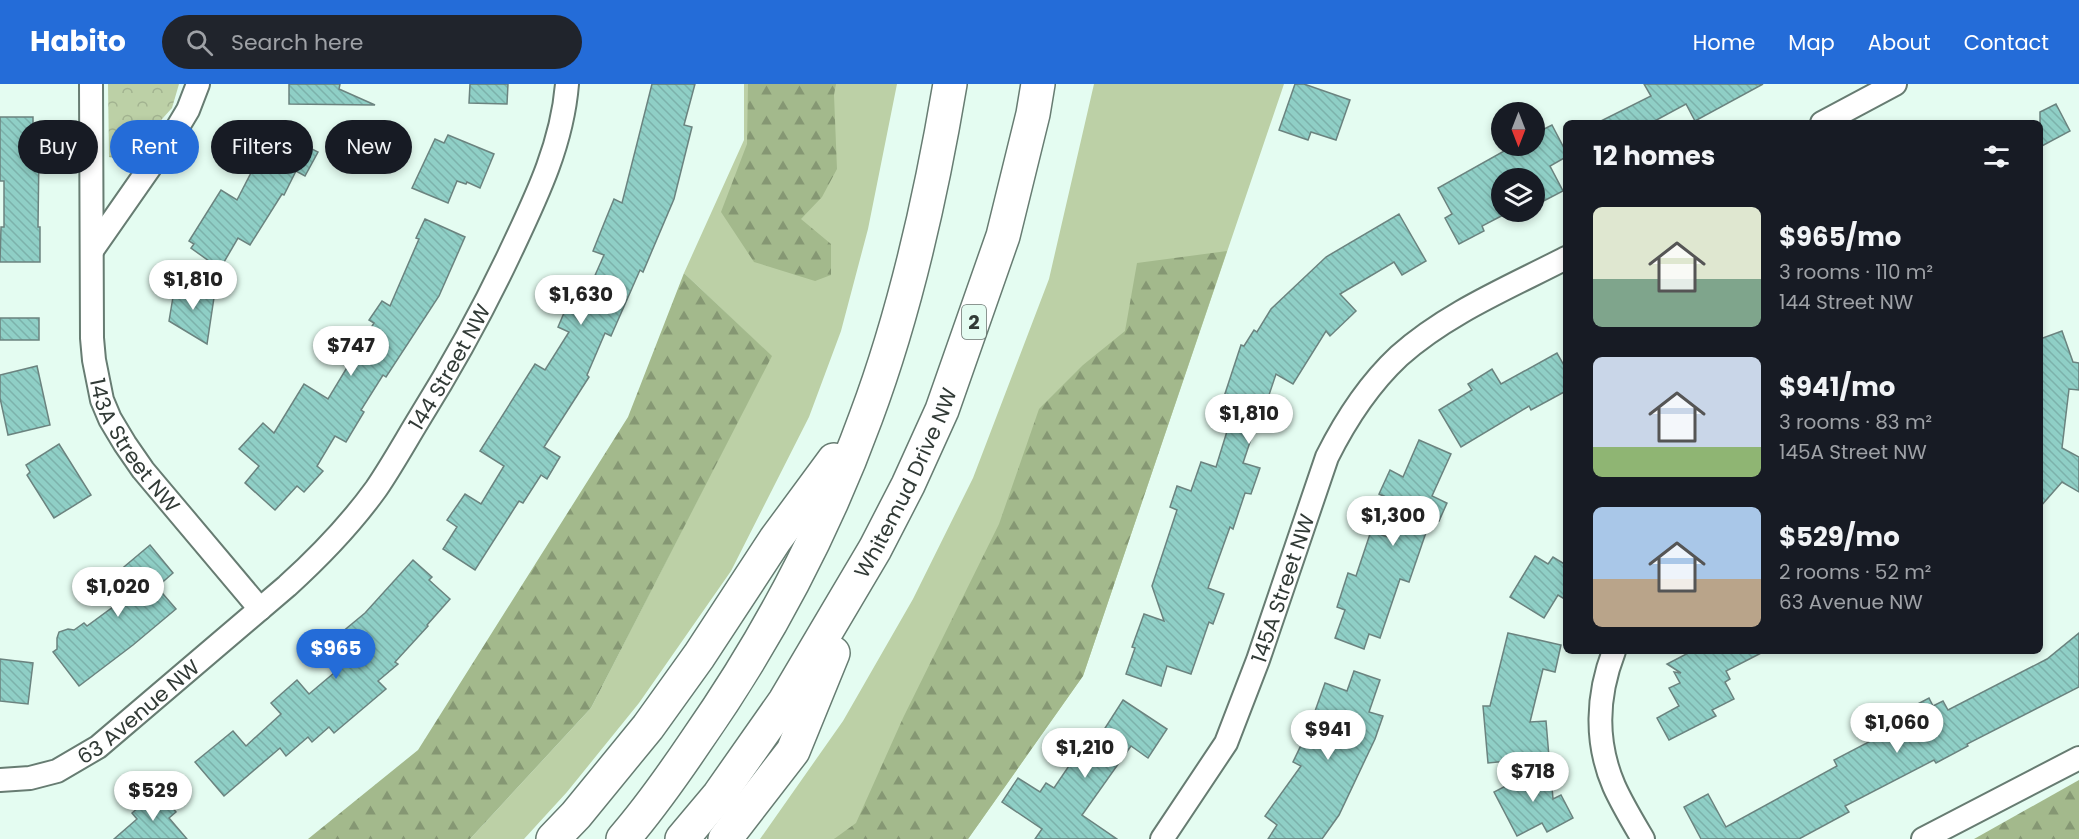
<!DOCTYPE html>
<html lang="en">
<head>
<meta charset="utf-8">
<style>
  body { margin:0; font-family:Poppins,sans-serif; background:#20242c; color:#f1f3f6; height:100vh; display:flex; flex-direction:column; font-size:22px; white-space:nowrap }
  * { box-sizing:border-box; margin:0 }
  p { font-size:20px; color:#9ea1a6 }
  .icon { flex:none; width:33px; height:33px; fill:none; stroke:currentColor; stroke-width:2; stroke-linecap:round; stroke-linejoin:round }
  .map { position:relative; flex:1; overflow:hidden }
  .panel { position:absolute; left:1563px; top:36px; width:480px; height:534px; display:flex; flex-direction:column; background:#171b24; border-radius:9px; box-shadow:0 3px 9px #0003 }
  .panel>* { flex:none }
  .top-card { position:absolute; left:18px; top:36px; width:570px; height:54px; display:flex; gap:12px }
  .needle { width:39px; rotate:180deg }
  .fabs { position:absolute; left:1491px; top:18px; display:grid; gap:12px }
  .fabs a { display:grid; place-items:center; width:54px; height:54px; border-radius:50%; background:#171b24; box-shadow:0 3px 9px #0003; font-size:30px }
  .price { position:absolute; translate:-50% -51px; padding:0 14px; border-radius:21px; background:#fff; color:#222; font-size:20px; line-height:39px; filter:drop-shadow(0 2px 3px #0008) }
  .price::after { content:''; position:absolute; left:50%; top:36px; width:18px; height:14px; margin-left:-9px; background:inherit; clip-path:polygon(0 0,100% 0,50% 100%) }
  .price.on { background:#246cd8; color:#fff }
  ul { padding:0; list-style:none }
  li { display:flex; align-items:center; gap:18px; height:150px; padding:0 30px }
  li span { display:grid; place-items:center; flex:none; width:168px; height:120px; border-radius:9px; color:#555 }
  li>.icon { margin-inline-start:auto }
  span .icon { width:72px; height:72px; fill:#fffc; stroke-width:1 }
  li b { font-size:26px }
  h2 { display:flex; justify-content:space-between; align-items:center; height:72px; padding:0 30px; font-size:26px }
  .pill { padding:0 21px; border-radius:27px; background:#171b24; box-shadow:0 3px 9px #0003; font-size:21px; line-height:54px }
  .pill.on { background:#246cd8; color:#fff }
  header { display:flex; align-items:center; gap:36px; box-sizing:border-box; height:84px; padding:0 30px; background:#246cd8; color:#fff }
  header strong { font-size:28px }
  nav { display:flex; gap:33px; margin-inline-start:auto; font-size:21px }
  .search { width:420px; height:54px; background:#20242c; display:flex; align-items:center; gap:15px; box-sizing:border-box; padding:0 21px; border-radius:33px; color:#9ea1a6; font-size:22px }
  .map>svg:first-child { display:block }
</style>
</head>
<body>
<header>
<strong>Habito</strong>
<div class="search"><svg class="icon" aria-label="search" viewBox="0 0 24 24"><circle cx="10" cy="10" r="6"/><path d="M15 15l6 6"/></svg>Search here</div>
<nav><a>Home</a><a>Map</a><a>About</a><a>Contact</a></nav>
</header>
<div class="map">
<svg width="2079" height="755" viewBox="0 0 2079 755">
  <defs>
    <pattern id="forest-firs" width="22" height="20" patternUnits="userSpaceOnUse" patternTransform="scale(1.5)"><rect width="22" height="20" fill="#a3b98c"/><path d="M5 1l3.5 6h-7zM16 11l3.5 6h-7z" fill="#859773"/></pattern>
    <pattern id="park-crowns" width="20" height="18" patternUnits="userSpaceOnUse" patternTransform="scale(1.5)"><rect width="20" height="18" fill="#bcd0a6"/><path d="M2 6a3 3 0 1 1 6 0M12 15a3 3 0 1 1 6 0" fill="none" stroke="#a2b390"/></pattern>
    <pattern id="building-back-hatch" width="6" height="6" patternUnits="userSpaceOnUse" patternTransform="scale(1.5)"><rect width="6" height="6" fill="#8fcfc6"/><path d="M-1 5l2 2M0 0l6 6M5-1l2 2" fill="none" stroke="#7cb2ab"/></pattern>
  </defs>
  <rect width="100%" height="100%" fill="#e4fcf1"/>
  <g fill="#bcd0a6">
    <path d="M744 0H897L868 145 841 247 809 333 731 487 639 619 567 708 524 755H470L591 624 771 272 684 189 744 56Z"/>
    <path d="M1094 0H1284L1083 592 968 755H760L843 637 913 515 973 394 1049 195Z"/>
  </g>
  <g fill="url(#forest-firs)">
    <path d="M748 0H836L834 11 837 85 822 113 801 135 831 160V191L815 197 754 178 721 128 747 60Z"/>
    <path d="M1227 167 1083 592 968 755H834L856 739 903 634 999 440 1039 325 1083 281 1125 247 1137 179Z"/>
    <path d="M684 189 772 272 591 624 470 755H308L418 666 628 333Z"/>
    <path d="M2079 696V755H1974Z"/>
  </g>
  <path fill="url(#park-crowns)" d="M108 0H179L172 24 124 77 109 73Z"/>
  <g fill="url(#building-back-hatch)" stroke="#6b837f" stroke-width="1.5">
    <path d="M289 0H340L339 5 375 21 289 20Z"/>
    <path d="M470 0H508L507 20 469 19Z"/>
    <path d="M652 0H695L684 41 692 43 674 115 643 188 640 186 611 252 605 249 587 291 589 293 544 363 560 373 547 395 541 391 523 419 519 417 475 486 443 465 457 443 447 436 465 410 481 420 504 382 480 367 535 280 545 286 569 248 558 243 569 217 581 223 604 171 593 167 605 137 614 115 622 119Z"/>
    <path d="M1295 0H1304L1350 16 1336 56 1311 48 1308 56 1279 46Z"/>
    <path d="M1644 0H1763L1695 37 1686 20 1651 39H1597L1651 12Z"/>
    <path d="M2056 20 2070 47 2040 63V28Z"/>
    <path d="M0 33H33V65H39L38 143H40V178H0L1 143H4V97H0Z"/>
    <path d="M261 39 318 68 305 92 296 87 284 111 282 110 250 161 238 154 220 185 191 164 194 160 189 157 221 106 237 116 256 79 243 73Z"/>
    <path d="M1552 41 1566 68V73L1550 82 1563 107 1534 122V94H1502V128H1509L1482 142 1484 147 1459 160 1445 134 1452 130 1438 104 1513 62H1534V50Z"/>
    <path d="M448 51 494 70 480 104 467 98 466 100 457 97 448 119 412 104 435 55 444 59Z"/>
    <path d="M1399 130 1426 177 1402 191 1394 178 1340 210 1356 227 1330 252 1326 247 1293 300 1276 290 1259 341 1256 340 1243 379 1260 384 1251 410 1245 409 1233 445 1230 443 1208 504 1224 510 1213 540 1209 538 1191 590 1167 582 1161 602 1126 590 1135 564 1132 563 1144 530 1164 537 1152 502 1177 426 1170 423 1177 402 1191 407 1201 378 1216 383 1228 344 1215 340 1241 261 1244 262 1254 246 1257 248 1271 225 1326 173Z"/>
    <path d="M425 135 465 153 439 212 386 293 383 291 361 326 364 328 346 358 335 352 317 382 323 387 304 408 297 402 275 426 245 399 259 382 239 365 263 339 274 349 304 300 328 315 374 239 369 236 382 217 390 222 419 155 416 154Z"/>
    <path d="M175 201 215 207 207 260 169 237Z"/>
    <rect x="0" y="234" width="39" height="22"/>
    <path d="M2062 247 2073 278 2079 279V306L2069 305 2062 364 2079 373V408L2062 398 2040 423V255Z"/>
    <path d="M1557 269 1566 285V307L1531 326 1529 322 1461 363 1439 326 1472 306 1468 300 1492 285 1501 300Z"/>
    <path d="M37 282 50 341 8 351 0 314V291Z"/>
    <path d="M1419 356 1451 370 1432 412 1447 419 1439 437 1431 434 1409 498 1400 495 1380 554 1369 550 1364 565 1335 554 1345 526 1337 523 1348 489 1356 492 1371 447 1393 455 1404 421 1379 410 1390 386 1403 393Z"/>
    <path d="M59 360 91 411 54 434 27 391 30 388 26 381Z"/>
    <path d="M150 461 173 489 157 503 176 525 133 561 79 602 53 568 57 565V554L59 548 68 545 74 546 84 539 87 542 121 517 106 498Z"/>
    <path d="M1535 472 1548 480 1553 473 1566 481V516L1558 511 1544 534 1510 513Z"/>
    <path d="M413 476 432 493 429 496 450 515 427 541 428 542 395 578 398 580 378 597 386 605 334 649 329 643 312 658 308 653 286 672 280 664 224 712 195 678 233 647 246 662 281 630 271 619 297 596 309 610 347 578 330 558 365 529Z"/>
    <path d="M1508 549 1561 561 1555 588 1543 585 1530 638 1546 637 1549 673 1488 679 1483 622H1490Z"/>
    <path d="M2079 549V603L1967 660 1968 662 1936 679 1934 676 1845 722 1849 728 1799 755H1701L1684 723 1708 710 1726 743 1837 682 1834 676 1913 635 1908 625 1929 614 1933 622 1943 617 1948 626 2047 575Z"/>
    <path d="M1692 567H1765L1726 587 1730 595 1725 598 1734 615 1712 626 1716 632 1669 656 1657 634 1679 622 1669 604 1680 599 1674 588 1681 589 1667 580Z"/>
    <path d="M0 575 33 579 28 620 0 617Z"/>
    <path d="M1354 587 1380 596 1369 628 1383 632 1375 655 1339 731 1322 755H1268L1277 741 1265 732 1301 682 1293 678 1316 630H1314L1325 599 1347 607Z"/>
    <path d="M1123 616 1167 645 1148 674 1131 662 1082 731 1117 755H1035L1042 745 1002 718 1018 694 1040 708 1046 699 1054 704 1075 673 1084 677Z"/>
    <path d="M1550 679 1553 715 1561 711 1573 734 1547 748 1542 739 1517 752 1494 708Z"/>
    <path d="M158 707 176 728 169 734 187 755H114L137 735 132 729Z"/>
  </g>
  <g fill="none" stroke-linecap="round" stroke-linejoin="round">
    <defs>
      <g id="minor">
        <path id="s1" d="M91 0 92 254 94 276 102 316 110 335 125 360 143 386 260 525"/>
        <path d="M1822 39 1895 0"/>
        <path d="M93 165 176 46 188 26 198 0"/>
        <path d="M1614 567C1597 611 1595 658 1614 702 1622 720 1633 738 1643 755"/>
        <path id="s2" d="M0 696 30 694 57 687 98 663 287 502C319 473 350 441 376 405 391 383 405 358 419 335 452 282 482 228 509 171 535 116 562 62 567 0"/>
        <path id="s3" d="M1162 755 1226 659 1258 576 1327 373C1346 335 1368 301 1399 272 1447 229 1510 203 1566 174"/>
        <path d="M1923 755 2079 674"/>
      </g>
      <g id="motorway">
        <path d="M553 755 576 731 648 643 699 572 775 456 834 376"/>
        <path d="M623 755C650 724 673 691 696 657 766 557 824 448 866 333 906 226 931 113 950 0"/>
        <path id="s4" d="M682 755 719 711 785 617 875 465 908 401 942 326 1003 152 1033 30 1038 0"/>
        <path d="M725 755 793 667 833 569"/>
      </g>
    </defs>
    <use href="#minor" stroke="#677c72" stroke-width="26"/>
    <use href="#motorway" stroke="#677c72" stroke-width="36"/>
    <use href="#minor" stroke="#fff" stroke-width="22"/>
    <use href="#motorway" stroke="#fff" stroke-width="33"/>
  </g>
  <g text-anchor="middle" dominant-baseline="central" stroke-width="4.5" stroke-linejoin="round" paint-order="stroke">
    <rect fill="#e4fcf1" stroke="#67746e" stroke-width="1.5" x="962" y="221" width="24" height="34" rx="4.5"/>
    <g font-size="20" font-weight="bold" fill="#313a36">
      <text x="974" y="238">2</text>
    </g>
    <g font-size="21" fill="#313a36" stroke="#e4fcf1">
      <text stroke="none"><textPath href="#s2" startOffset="628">144 Street NW</textPath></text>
      <text stroke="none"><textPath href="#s1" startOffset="372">143A Street NW</textPath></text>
      <text stroke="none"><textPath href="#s4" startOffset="422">Whitemud Drive NW</textPath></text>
      <text stroke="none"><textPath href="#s3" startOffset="280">145A Street NW</textPath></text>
      <text stroke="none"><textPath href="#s2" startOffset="159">63 Avenue NW</textPath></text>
    </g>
  </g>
</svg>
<div class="fabs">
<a><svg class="needle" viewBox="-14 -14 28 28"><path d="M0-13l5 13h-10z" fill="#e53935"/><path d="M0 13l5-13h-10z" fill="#9ea1a6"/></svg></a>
<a><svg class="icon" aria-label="layers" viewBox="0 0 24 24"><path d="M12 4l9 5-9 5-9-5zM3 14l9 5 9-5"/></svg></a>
</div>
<b class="price" style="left:193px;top:227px">$1,810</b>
<b class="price" style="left:581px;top:242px">$1,630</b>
<b class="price" style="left:351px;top:293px">$747</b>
<b class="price" style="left:1249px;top:361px">$1,810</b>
<b class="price" style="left:1393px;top:463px">$1,300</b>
<b class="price" style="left:118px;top:534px">$1,020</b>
<b class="price on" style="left:336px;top:596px">$965</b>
<b class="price" style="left:1897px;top:670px">$1,060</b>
<b class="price" style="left:1328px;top:677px">$941</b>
<b class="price" style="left:1085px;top:695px">$1,210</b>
<b class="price" style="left:1533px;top:719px">$718</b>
<b class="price" style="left:153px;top:738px">$529</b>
<div class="top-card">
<a class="pill">Buy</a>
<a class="pill on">Rent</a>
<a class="pill">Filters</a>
<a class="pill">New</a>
</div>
<section class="panel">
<h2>12 homes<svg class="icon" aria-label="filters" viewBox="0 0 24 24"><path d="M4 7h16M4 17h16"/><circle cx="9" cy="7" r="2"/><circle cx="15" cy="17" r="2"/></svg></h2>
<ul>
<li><span style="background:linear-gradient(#dfe7d0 60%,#7fa58c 0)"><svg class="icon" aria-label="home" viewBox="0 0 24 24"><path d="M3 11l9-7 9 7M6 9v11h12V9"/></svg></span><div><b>$965/mo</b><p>3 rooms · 110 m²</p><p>144 Street NW</p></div></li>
<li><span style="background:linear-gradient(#c9d6e8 75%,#8fb573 0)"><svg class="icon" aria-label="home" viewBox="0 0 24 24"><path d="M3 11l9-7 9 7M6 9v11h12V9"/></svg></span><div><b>$941/mo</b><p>3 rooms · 83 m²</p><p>145A Street NW</p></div></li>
<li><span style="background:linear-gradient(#a9c7e8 60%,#b9a48a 0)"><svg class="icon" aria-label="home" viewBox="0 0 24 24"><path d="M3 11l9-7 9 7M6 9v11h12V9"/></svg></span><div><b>$529/mo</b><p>2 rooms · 52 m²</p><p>63 Avenue NW</p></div></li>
</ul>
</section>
</div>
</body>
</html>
